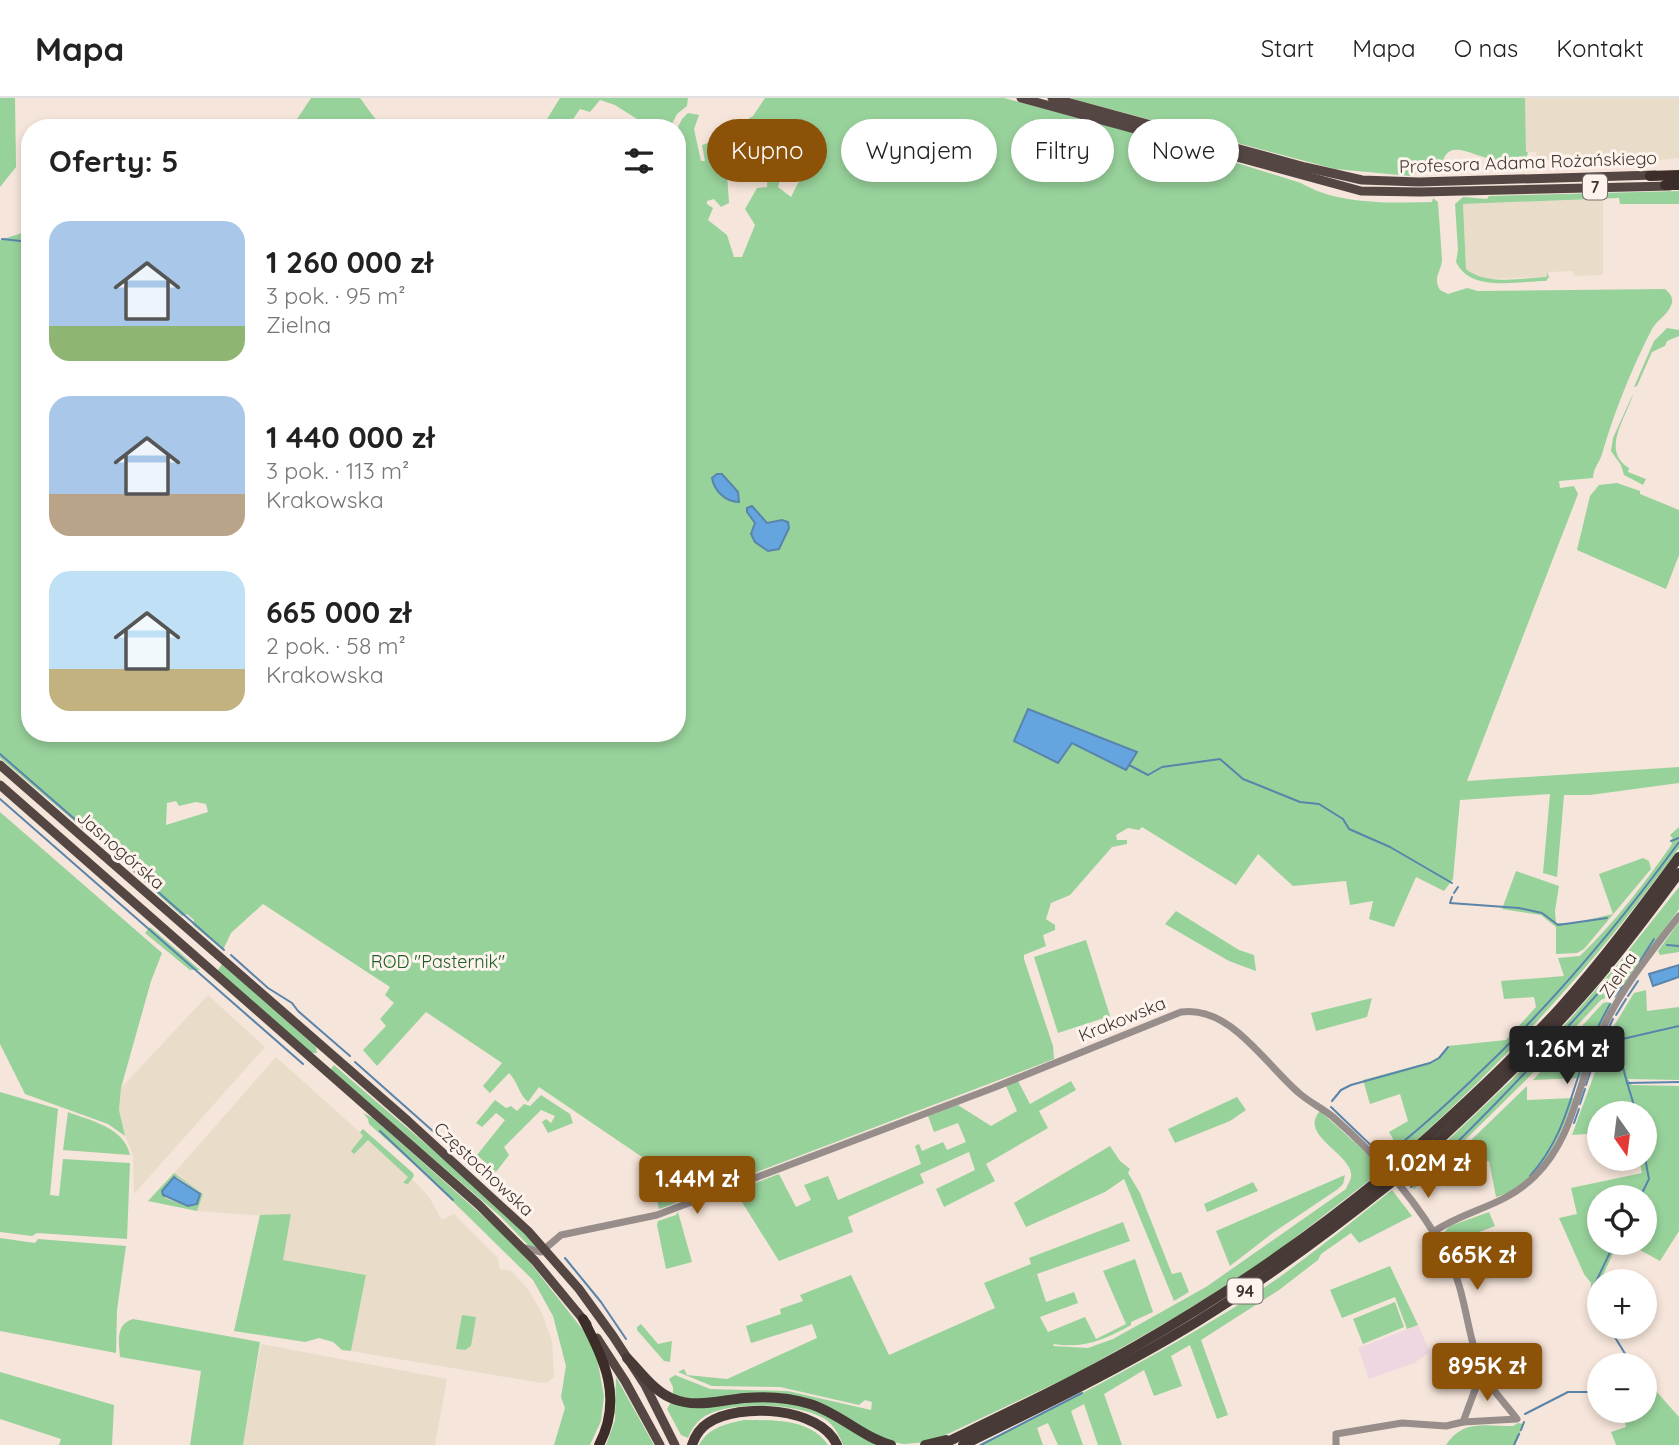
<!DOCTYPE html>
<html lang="pl">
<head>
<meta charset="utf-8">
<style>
  body { margin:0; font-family:Quicksand,sans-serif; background:#f6f6f6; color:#222; height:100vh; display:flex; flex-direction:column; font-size:26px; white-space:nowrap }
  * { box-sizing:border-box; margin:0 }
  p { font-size:23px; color:#767676 }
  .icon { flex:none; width:38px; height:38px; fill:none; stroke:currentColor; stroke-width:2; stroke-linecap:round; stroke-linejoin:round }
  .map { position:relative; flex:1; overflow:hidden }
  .drawer { position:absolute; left:21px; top:21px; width:665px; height:623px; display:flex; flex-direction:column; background:#fff; border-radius:28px; box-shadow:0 4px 10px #0003 }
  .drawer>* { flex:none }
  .guide { position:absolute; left:707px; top:21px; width:665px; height:63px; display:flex; gap:14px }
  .needle { width:46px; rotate:166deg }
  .buttons { position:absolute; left:1587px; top:1003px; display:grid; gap:14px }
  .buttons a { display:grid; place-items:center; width:70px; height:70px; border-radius:50%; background:#fff; box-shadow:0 4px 10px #0003; font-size:35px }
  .price { position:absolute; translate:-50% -60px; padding:0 16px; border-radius:7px; background:#8b5208; color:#fff; font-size:23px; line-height:46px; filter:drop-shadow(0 2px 4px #0008) }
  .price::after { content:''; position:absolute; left:50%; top:42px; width:21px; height:16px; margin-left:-10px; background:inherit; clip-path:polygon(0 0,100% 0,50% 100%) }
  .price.current { background:#222; color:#fff }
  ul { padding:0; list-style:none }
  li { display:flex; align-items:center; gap:21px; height:175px; padding:0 28px }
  li span { display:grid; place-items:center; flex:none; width:196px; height:140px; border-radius:21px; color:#555 }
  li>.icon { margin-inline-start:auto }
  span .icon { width:84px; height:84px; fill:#fffc; stroke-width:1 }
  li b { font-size:30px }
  h2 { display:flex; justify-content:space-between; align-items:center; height:84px; padding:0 28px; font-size:30px }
  .pill { padding:0 24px; border-radius:32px; background:#fff; box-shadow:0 4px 10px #0003; font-size:24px; line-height:63px }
  .pill.current { background:#8b5208; color:#fff }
  header { display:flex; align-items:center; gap:42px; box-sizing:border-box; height:98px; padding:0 35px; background:#fff; border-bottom:2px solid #e0e0e0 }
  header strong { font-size:33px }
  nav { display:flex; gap:38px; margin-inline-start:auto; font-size:24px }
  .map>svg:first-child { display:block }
</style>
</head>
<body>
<header>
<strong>Mapa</strong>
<nav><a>Start</a><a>Mapa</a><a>O nas</a><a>Kontakt</a></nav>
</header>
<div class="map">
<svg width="1679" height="1347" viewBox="0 0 1679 1347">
  <rect width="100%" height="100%" fill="#f6e5da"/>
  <g fill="#e9ddc9">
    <path d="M1525 0H1679V60L1649 63 1648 59 1637 58 1635 63H1593L1591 60 1571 63V56H1559L1558 62H1537L1536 54H1526Z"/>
    <path d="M1603 101V177L1574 178 1573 173 1548 174 1547 179 1487 181 1474 177 1466 171 1463 106Z"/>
    <path d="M208 897 265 949 134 1096 133 1058 121 1026 119 1012 121 990Z"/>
    <path d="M276 959 412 1081 429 1099 442 1122 454 1116 498 1160 500 1171 511 1173 527 1190 541 1213 552 1243 554 1279 548 1284 542 1285 351 1253 366 1177 282 1162 291 1116 266 1118 197 1113 203 1096 174 1075Z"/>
    <path d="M261 1246 447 1281 435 1347H243Z"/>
  </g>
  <path fill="#efd7e2" d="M1418 1227 1430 1254 1414 1265 1369 1281 1358 1250Z"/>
  <g fill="#98d29b" fill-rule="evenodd">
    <path d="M0 0H15L16 69 0 89Z"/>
    <path d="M311 0H360C370 13 372 19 386 30H343L339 21 333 29 291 30Z"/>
    <path d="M560 0H688L687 8 677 16 670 30H635L637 21 615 7 600 2 590 14 580 11 567 30 547 21Z"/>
    <path d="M765 0H1004L1195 51 1199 59 1206 61 1211 57 1301 85C1337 107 1392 105 1432 104L1433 100 1438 104 1442 161C1442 173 1432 179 1440 192L1448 196 1467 190 1478 193 1665 191C1670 195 1673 199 1672 205 1669 216 1658 221 1652 231 1632 270 1614 314 1602 356 1599 366 1594 368 1593 380L1559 383 1560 390 1574 388 1578 396 1467 683 1679 669V685L1590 697H1564L1557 779 1543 775 1550 696 1460 702 1453 781 1444 793 1416 779 1394 829 1369 821 1373 803 1350 807 1346 783 1293 788 1258 756 1236 787 1142 729 1139 732 1128 730 1116 737 1117 742H1127V746L1112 749 1070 797 1051 805 1046 821 1055 827V832L1043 837 1046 848 1024 857V861L1053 948 1054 961 659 1111 647 1058 642 1059 539 989 528 1004C518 995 518 984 509 975L490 995 483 988 502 965 426 914 377 968 363 952 386 928 380 921 394 905 385 897 390 889 263 806 231 835 223 852 193 827 194 822 187 816 182 818 111 754 0 660V142L19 136 30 130V635H677V31L682 21 688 15 699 17 694 31 701 63H705L702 47 711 44H722L731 31 753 18ZM802 29 822 38 791 99 778 89 784 67 789 59 782 50 783 44 793 41ZM740 52 745 55V66L753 71 766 64 768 71 767 89 757 90 745 111 755 127 742 159H734L727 137 708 122 713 110 707 106V103L714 101 721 109 729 105 726 61ZM1028 611 1137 654 1126 671 1072 645 1058 665 1014 643ZM176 703 179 708 196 704 206 706 208 714 166 727 167 705Z"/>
    <path d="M1069 0H1525L1526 54H1528L1526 61 1521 64C1510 63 1498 63 1487 60 1469 56 1446 39 1441 70L1434 75 1411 76 1410 78 1335 71Z"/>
    <path d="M1679 93V106H1620L1619 100 1463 106 1466 171C1487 188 1521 180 1547 179V174L1549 179 1546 183C1518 183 1471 195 1456 164L1458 152 1455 106 1463 99 1487 101 1489 98Z"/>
    <path d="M1667 230 1679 232V238L1667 243 1665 248 1652 254 1637 288 1634 289 1654 243Z"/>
    <path d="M1633 296C1627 319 1600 352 1629 370L1628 374 1646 381 1643 387 1624 377 1621 367 1611 353 1613 340Z"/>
    <path d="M1617 385 1640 393V396L1679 412V457L1666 491 1577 452 1590 398 1599 387Z"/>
    <path d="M0 714 162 855 151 883 121 990 119 1012 125 1038 108 1026 25 996 0 946Z"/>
    <path d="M1679 729V750C1596 866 1500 969 1393 1063L1389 1064 1383 1055 1396 1046 1389 1034 1408 1023 1400 996 1370 1006 1363 982 1430 964 1439 959 1448 948 1506 942 1536 909 1534 899 1504 901 1501 883 1564 878 1558 860 1580 858C1615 824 1644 786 1672 746L1671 742 1673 741 1670 737Z"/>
    <path d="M1643 760 1649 763 1651 771 1584 851 1577 855 1556 856V829L1541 817 1502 811 1516 773 1559 788 1555 813 1556 825H1574L1613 816 1599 776Z"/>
    <path d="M1679 789V811L1615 900 1607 899 1601 902 1526 982 1463 1044 1466 1047 1527 988V1002L1574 1000C1560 1041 1541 1086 1496 1099L1489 1063 1446 1065 1414 1091 1407 1081 1541 954 1617 867Z"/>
    <path d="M1176 813 1239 852 1254 857 1256 873 1229 863 1165 826Z"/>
    <path d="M1679 824V854L1660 857 1658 853Z"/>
    <path d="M150 829 200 872H190L145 835Z"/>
    <path d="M1086 842 1110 918 1058 935 1034 859Z"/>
    <path d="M222 866 316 949 317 955H311L220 875 218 872Z"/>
    <path d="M1646 892 1647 913 1679 909V982L1628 981 1632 987 1679 988V1133L1660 1163 1627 1145 1645 1144V1099H1600V1144L1618 1145 1595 1194 1599 1216 1591 1202V1185L1584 1176 1559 1120 1577 1116 1571 1090 1642 1075 1639 1061 1645 1060V1015H1600L1599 1035 1572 1037 1609 936 1634 895Z"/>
    <path d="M1372 900 1367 919 1316 933 1311 915Z"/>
    <path d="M1608 904 1612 906 1594 941 1580 980 1533 982 1603 905Z"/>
    <path d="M334 967C383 1010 433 1051 481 1094 498 1109 527 1131 537 1150L529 1148 500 1118 330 972Z"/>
    <path d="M1018 983 1030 1006 1071 983 1076 992 1039 1013 1048 1030 986 1066 995 1083 944 1109 936 1091 975 1072 969 1054 920 1076 924 1085 848 1119 853 1134 779 1163 735 1093 779 1076 796 1109 811 1102 804 1087 828 1078 838 1102 921 1066 915 1048 919 1046 922 1053 943 1044 947 1052 966 1044 958 1025 934 1034 928 1018 958 1007 991 1028 1017 1013 1006 988Z"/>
    <path d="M0 994 58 1011 50 1097 59 1098 63 1061 130 1065 127 1141 37 1135 32 1138 0 1134Z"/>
    <path d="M541 997 570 1016 573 1025 548 1035 542 1024 546 1021 551 1025 555 1018 541 1012 504 1049 509 1057 496 1074 477 1057 505 1022 496 1015 482 1029 476 1025 495 1002 506 1010 511 1008 517 1013 524 1006 530 1008Z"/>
    <path d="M1237 999 1246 1012 1230 1023 1175 1045 1168 1031Z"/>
    <path d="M1320 1013 1384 1071 1270 1159 1181 1216 1077 1275 950 1335 927 1344 904 1346 887 1343 803 1302 704 1303 673 1297V1289L669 1281 675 1277 710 1291 788 1293 871 1312 872 1304 865 1302 859 1307 780 1289 712 1288 678 1274 684 1271 687 1277 727 1281 817 1240 812 1226 751 1245 746 1228 781 1216 780 1211 803 1203 800 1197 851 1177 889 1257 995 1210 984 1185 1031 1166 1029 1160 1123 1124 1130 1143 1037 1176 1046 1204 1074 1194 1078 1205 1040 1219 1048 1234 1085 1219 1096 1241 1126 1226 1103 1173 1135 1161 1153 1214 1131 1224V1227C1106 1241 1084 1251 1054 1246L1053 1248 1088 1250 1113 1241 1206 1189 1346 1091C1348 1086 1352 1081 1351 1076 1350 1055 1298 1037 1320 1013Z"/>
    <path d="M68 1014C91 1023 124 1029 130 1057L63 1052Z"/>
    <path d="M363 1015 373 1020 502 1135 532 1167 583 1232 595 1249 604 1298 601 1323 590 1347H554L565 1310 561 1299 566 1268 553 1218 533 1182 428 1079 369 1026 368 1021Z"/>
    <path d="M363 1031 413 1075 414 1078 408 1086 403 1085 408 1079 368 1042 354 1056 351 1053 363 1038 360 1034Z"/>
    <path d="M1110 1048 1120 1063 1130 1071 1128 1075 1140 1095 1172 1176 1181 1174 1189 1194 1174 1203 1124 1081 1105 1094 1026 1129 1014 1105Z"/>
    <path d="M174 1075 203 1096 197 1113 148 1103ZM177 1079 199 1094 197 1106 188 1108 165 1100Z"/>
    <path d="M1345 1077 1343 1086 1338 1091 1274 1134 1230 1168 1216 1133Z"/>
    <path d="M1253 1084 1258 1093 1207 1114 1204 1106Z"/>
    <path d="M1392 1092 1412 1118 1359 1145 1351 1135 1321 1156 1318 1162 1279 1192 1201 1242 1228 1317 1217 1321 1190 1247 1171 1258 1182 1288 1154 1298 1144 1272 1104 1296 1122 1347H1098L1084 1306 1071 1313 1083 1347H1058L1048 1325 1037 1330 1043 1347H978C1063 1306 1149 1262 1230 1212 1287 1177 1339 1134 1392 1092Z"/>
    <path d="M678 1114 692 1164 666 1171 657 1127 658 1123 676 1117Z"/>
    <path d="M1489 1114 1495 1128 1445 1147C1443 1138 1443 1134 1450 1128Z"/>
    <path d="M291 1116 283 1162 366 1177 351 1253 342 1252 333 1244 319 1240 305 1244 234 1233 260 1117Z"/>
    <path d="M0 1140 35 1145 38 1141 126 1148 117 1212 116 1255 0 1233Z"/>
    <path d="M1390 1168 1418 1227 1407 1231 1395 1199 1342 1220 1330 1192Z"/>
    <path d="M1395 1204 1404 1229 1363 1246 1353 1221Z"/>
    <path d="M462 1217 476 1219 471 1248 465 1252 456 1251Z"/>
    <path d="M133 1221 260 1244 243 1347H190L201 1273 120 1259C119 1244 115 1226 133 1221Z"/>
    <path d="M641 1226 658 1246 672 1243 670 1264 664 1263 637 1232V1229Z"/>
    <path d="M0 1274 114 1307 112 1347H59L61 1341 0 1321Z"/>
    <path d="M616 1279 654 1347H606L615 1322Z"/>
    <path d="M1656 1293 1679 1319V1347H1616L1611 1334 1626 1329 1623 1317 1633 1313 1645 1312V1296Z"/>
    <path d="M772 1303 796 1307 822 1314 877 1347H843C839 1337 834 1327 825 1321 798 1305 737 1303 709 1316 698 1321 692 1330 688 1340L681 1337 667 1311 671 1304Z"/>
    <path d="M744 1322C773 1322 811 1321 828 1347H699C709 1329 726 1326 744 1322Z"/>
    <path d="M1518 1325 1524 1326 1515 1347H1446C1463 1321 1485 1328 1513 1328Z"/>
  </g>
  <g fill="#65a5df" stroke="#5984ab" stroke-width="2">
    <path d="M717 376H722L738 394 739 404C725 404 714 392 712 380Z"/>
    <path d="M752 408 767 425 782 422 788 424 789 430 779 451 768 453 755 444 751 436 755 425 747 414V410Z"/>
    <path d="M1028 611 1137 654 1126 672 1072 645 1058 665 1014 643Z"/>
    <path d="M1679 867V879L1653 888 1649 876Z"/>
    <path d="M174 1079 200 1096 197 1106 188 1108 163 1097 162 1093Z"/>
  </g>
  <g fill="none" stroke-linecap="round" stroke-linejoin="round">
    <g stroke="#5984ab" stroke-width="2">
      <path d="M2 141 30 144"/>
      <path d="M0 656 101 744"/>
      <path d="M1129 667 1148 677 1162 669 1220 661 1243 681 1300 704 1319 706 1343 721 1349 731 1390 749 1452 785"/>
      <path d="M0 701 303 966"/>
      <path d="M1671 743 1679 740"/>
      <path d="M107 749 224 852"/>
      <path d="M1454 795 1458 789"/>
      <path d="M1452 799 1450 805 1519 810 1542 815 1558 827 1607 820"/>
      <path d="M1667 847 1679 848"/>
      <path d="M231 857 268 890 292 905 298 913 350 958"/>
      <path d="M1640 863 1654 841"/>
      <path d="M1615 898 1623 888"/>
      <path d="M1628 898 1638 883"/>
      <path d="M1616 917 1626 901"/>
      <path d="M1599 949 1613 921"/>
      <path d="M355 964 513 1104"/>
      <path d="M1592 968 1598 953"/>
      <path d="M1627 985 1679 984"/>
      <path d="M1586 987 1591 972"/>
      <path d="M1332 1003 1341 992 1351 987 1430 965 1439 960 1448 949"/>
      <path d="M1580 1006 1585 991"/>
      <path d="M1331 1009 1380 1056"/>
      <path d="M1636 1015C1631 995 1624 979 1621 959 1620 952 1617 949 1618 942L1679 928"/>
      <path d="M1574 1025 1579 1011"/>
      <path d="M380 1033 453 1102"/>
      <path d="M1645 1053V1058"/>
      <path d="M1386 1057C1417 1034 1446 1007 1474 980 1550 908 1617 829 1679 744"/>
      <path d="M1530 1078C1567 1036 1570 995 1590 945 1596 932 1603 919 1610 906"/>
      <path d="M1411 1089C1481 1023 1546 954 1609 883"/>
      <path d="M1640 1099 1649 1081 1645 1060"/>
      <path d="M565 1160 601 1204 626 1241"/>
      <path d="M1600 1213 1592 1192 1615 1144"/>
      <path d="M1608 1228 1632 1267"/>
      <path d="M1525 1316 1568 1294H1600"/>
      <path d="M1521 1332 1524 1324"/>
      <path d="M981 1347 1082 1295"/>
      <path d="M1514 1347 1519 1336"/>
    </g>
    <g stroke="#978e8c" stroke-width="7">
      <path d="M1433 1134C1469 1110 1502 1110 1535 1078 1573 1041 1577 989 1597 943 1616 898 1649 856 1679 818"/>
      <path d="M525 1150 541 1154 561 1137 657 1117 993 990 1181 914C1230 907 1265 966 1299 995 1309 1004 1322 1010 1333 1019 1379 1059 1418 1104 1447 1157 1466 1193 1466 1232 1480 1269 1488 1288 1505 1305 1517 1321L1463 1324 1446 1328 1402 1325 1336 1336V1347"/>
      <path d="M1463 1324 1482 1273"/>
    </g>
    <g stroke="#544642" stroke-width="9">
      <path d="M1021 0 1361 93 1420 94 1670 88"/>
      <path d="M1052 0 1305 69 1362 82 1419 84 1655 77"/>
      <path d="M0 667 408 1023 528 1133 579 1191 613 1238 645 1287 675 1347"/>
      <path d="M0 687 479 1107 535 1163 587 1226"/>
      <path d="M597 1240 625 1283 660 1347"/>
    </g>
    <g stroke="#483a36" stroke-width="10">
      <path d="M1393 1070C1451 1019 1508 967 1560 910 1603 862 1641 811 1679 759"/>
      <path d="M1401 1076C1468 1017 1532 956 1590 889 1622 852 1650 814 1679 775"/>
      <path d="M627 1260C641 1274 653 1292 671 1300 696 1311 720 1302 745 1300 767 1298 788 1299 810 1306 839 1315 862 1339 891 1347"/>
      <path d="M692 1347C695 1338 700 1330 708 1325 739 1304 821 1309 837 1347"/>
      <path d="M925 1347 946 1342"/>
      <path d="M941 1347C1007 1315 1073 1284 1136 1248 1224 1198 1308 1140 1386 1076"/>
      <path d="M963 1347C1043 1308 1123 1269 1198 1223 1266 1181 1330 1133 1393 1083"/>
    </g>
    <g stroke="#3d2d29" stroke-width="10">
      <path d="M1650 78 1679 77"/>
      <path d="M1665 87H1679"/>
      <path d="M583 1221C605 1262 623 1301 599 1347"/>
    </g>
    <g stroke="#483a36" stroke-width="10">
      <path d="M1386 1076 1393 1070"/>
      <path d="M1393 1083 1401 1076"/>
    </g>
  </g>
  <g text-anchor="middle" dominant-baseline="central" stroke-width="6" stroke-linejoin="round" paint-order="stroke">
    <g fill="#fef4ed" stroke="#77706a" stroke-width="2">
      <rect x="1583" y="76.5" width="24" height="25" rx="5"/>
      <rect x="1227.5" y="1180.5" width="35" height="25" rx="5"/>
    </g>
    <g font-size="16" font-weight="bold" fill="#3d3732">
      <text x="1595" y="89">7</text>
      <text x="1245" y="1193">94</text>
    </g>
    <g font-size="18" fill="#3d3732" stroke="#fef4ed">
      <text transform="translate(1528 64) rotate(-2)">Profesora Adama Rożańskiego</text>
      <text transform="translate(121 752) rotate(41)">Jasnogórska</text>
      <text transform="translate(1618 877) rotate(-56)">Zielna</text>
      <text transform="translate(1122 921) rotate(-22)">Krakowska</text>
      <text transform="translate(484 1071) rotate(43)">Częstochowska</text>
    </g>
    <g font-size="18" fill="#1c5e25" stroke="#fef4ed">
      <text x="438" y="863">ROD "Pasternik"</text>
    </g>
  </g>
</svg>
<div class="buttons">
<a><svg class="needle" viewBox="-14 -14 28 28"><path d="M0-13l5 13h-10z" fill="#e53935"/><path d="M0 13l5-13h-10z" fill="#767676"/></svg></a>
<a><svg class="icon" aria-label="locate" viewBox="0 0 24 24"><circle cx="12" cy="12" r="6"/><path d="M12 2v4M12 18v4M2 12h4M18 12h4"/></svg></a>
<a>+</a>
<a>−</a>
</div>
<b class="price current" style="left:1567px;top:988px">1.26M zł</b>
<b class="price" style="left:1428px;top:1102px">1.02M zł</b>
<b class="price" style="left:697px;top:1118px">1.44M zł</b>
<b class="price" style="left:1477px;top:1194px">665K zł</b>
<b class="price" style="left:1487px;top:1305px">895K zł</b>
<div class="guide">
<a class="pill current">Kupno</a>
<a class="pill">Wynajem</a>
<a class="pill">Filtry</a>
<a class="pill">Nowe</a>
</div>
<section class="drawer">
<h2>Oferty: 5<svg class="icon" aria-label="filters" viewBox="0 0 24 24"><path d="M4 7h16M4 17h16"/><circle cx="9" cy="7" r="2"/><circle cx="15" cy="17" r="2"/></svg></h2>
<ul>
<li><span style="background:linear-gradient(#a9c7e8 75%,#8fb573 0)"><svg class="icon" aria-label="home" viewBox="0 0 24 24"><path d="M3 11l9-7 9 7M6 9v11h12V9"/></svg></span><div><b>1 260 000 zł</b><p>3 pok. · 95 m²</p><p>Zielna</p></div></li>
<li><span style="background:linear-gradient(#a9c7e8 70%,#b9a48a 0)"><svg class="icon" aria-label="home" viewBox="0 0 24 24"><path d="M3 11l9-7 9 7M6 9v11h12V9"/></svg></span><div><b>1 440 000 zł</b><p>3 pok. · 113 m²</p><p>Krakowska</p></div></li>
<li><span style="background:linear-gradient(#bfe0f5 70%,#c2b280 0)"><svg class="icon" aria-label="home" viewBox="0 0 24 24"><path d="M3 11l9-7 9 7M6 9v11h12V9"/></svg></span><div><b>665 000 zł</b><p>2 pok. · 58 m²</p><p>Krakowska</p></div></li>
</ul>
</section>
</div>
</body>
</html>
